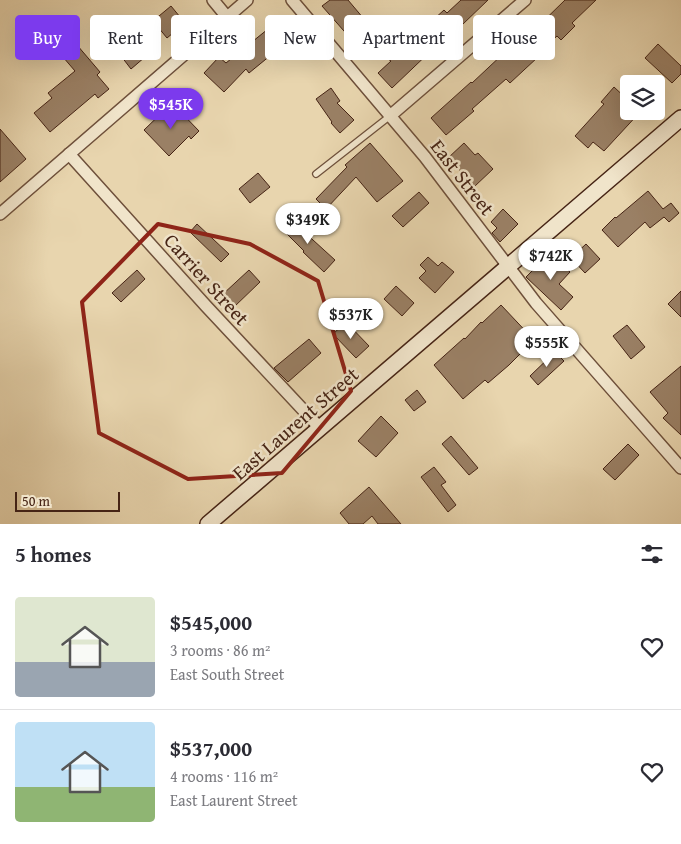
<!DOCTYPE html>
<html lang="en">
<head>
<meta charset="utf-8">
<style>
  body { margin:0; font-family:"Gentium Book Plus",serif; background:#f2f2f3; color:#2b2b33; height:100vh; display:flex; flex-direction:column; font-size:19px; white-space:nowrap }
  * { box-sizing:border-box; margin:0 }
  p { font-size:16px; color:#7c7c81 }
  .icon { flex:none; width:28px; height:28px; fill:none; stroke:currentColor; stroke-width:2; stroke-linecap:round; stroke-linejoin:round }
  .map { position:relative; height:524px; overflow:hidden }
  .details { display:flex; flex-direction:column; background:#fff; flex:1 }
  .details>* { flex:none }
  .top-card { position:absolute; left:15px; top:15px; width:651px; height:45px; display:flex; gap:10px }
  .tools { position:absolute; left:620px; top:75px; display:grid; gap:10px }
  .tools a { display:grid; place-items:center; width:45px; height:45px; border-radius:5px; background:#fff; box-shadow:0 5px 20px #0002; font-size:25px }
  .scale { position:absolute; left:15px; bottom:12px; width:105px; box-sizing:border-box; padding-left:5px; border:2px solid #462415; border-top:0; font-size:14px; line-height:18px; white-space:nowrap; color:#462415; -webkit-text-stroke:4px #f0e4ca; paint-order:stroke }
  .price { position:absolute; translate:-50% -42px; padding:0 11px; border-radius:18px; background:#fff; color:#222; font-size:16px; line-height:32px; filter:drop-shadow(0 1px 2px #0008) }
  .price::after { content:''; position:absolute; left:50%; top:30px; width:15px; height:11px; margin-left:-8px; background:inherit; clip-path:polygon(0 0,100% 0,50% 100%) }
  .price.active { background:#7c3aed; color:#fff }
  ul { padding:0; list-style:none }
  li { display:flex; align-items:center; gap:15px; height:125px; padding:0 15px }
  li+li { border-top:1px solid #e1e1e2 }
  li span { display:grid; place-items:center; flex:none; width:140px; height:100px; border-radius:5px; color:#555 }
  li>.icon { margin-inline-start:auto }
  span .icon { width:60px; height:60px; fill:#fffc; stroke-width:1 }
  li b { font-size:21px }
  h2 { display:flex; justify-content:space-between; align-items:center; height:60px; padding:0 15px; font-size:21px }
  .chip { padding:0 18px; border-radius:5px; background:#fff; box-shadow:0 5px 20px #0002; font-size:18px; line-height:45px }
  .chip.active { background:#7c3aed; color:#fff }
  .map>svg:first-child { display:block }
</style>
</head>
<body>
<div class="map">
<svg width="681" height="524" viewBox="0 0 681 524">
  <rect width="100%" height="100%" fill="#e8d5ae"/>
  <filter id="stains"><feTurbulence type="fractalNoise" baseFrequency=".004" numOctaves="4"/><feColorMatrix values="0 0 0 0 .2 0 0 0 0 .09 0 0 0 0 .02 0 0 0 .5 -.17"/></filter>
  <radialGradient id="worn" r=".72"><stop offset=".6" stop-color="#630" stop-opacity="0"/><stop offset="1" stop-color="#630" stop-opacity=".3"/></radialGradient>
  <g fill="#9a8065" stroke="#462415">
    <path d="M330 0H348L364 19 362 21 373 34 358 47 322 6Z"/>
    <path d="M461 0H488L437 49 435 47 392 88 378 73 391 61 388 59 399 48 402 52 413 42 414 43 435 22 433 20 444 10 447 13Z"/>
    <path d="M565 0H596L572 23 575 26 561 40 557 36 536 55 538 57 510 83 506 79 472 109 474 111 446 135 431 118 471 82 472 83 520 38 523 41Z"/>
    <path d="M171 6 185 23 167 38 153 21Z"/>
    <path d="M268 29 282 46 249 73 246 69 224 92 204 73 219 57 226 63Z"/>
    <path d="M131 41 145 57 131 69 118 52Z"/>
    <path d="M658 44 681 66V74L672 83 645 58Z"/>
    <path d="M77 45 100 72 97 75 109 89 98 98 95 94 50 132 34 113 52 98 48 93 75 71 63 57Z"/>
    <path d="M614 87 629 101V111H641L604 151 593 142 588 148 575 136 604 104 601 102Z"/>
    <path d="M331 88 340 101 337 103 354 120 340 133 331 123 332 122 316 99Z"/>
    <path d="M172 103 199 131 191 139 189 136 169 156 144 130Z"/>
    <path d="M0 129 26 159 0 182Z"/>
    <path d="M370 143 403 181 377 202 356 177 326 209 316 199 347 167 345 165Z"/>
    <path d="M464 143 475 155 478 153 493 169 475 186 448 158Z"/>
    <path d="M258 173 270 187 250 203 239 189Z"/>
    <path d="M648 191 663 209 671 203 679 213 669 222 664 217 650 228 645 222 618 247 602 230 615 217 616 218Z"/>
    <path d="M419 192 429 203 403 227 392 216Z"/>
    <path d="M503 209 518 224 500 242 492 233 497 228 491 222Z"/>
    <path d="M291 218 303 229 302 230 335 260 324 272 303 252 304 251 281 228Z"/>
    <path d="M197 224 229 254 221 262 190 232Z"/>
    <path d="M586 244 600 259 585 273 571 258Z"/>
    <path d="M550 253 570 272 559 284 573 297 561 310 526 277Z"/>
    <path d="M428 257 438 266 442 262 454 272 435 293 419 278 426 271 420 265Z"/>
    <path d="M137 270 145 279 121 302 112 293Z"/>
    <path d="M249 270 260 282 234 307 222 295Z"/>
    <path d="M396 286 414 303 402 316 384 299Z"/>
    <path d="M681 291V317L668 304Z"/>
    <path d="M501 305 534 340 509 365 488 383 485 380 463 399 434 365 464 338 465 339 481 322 482 323Z"/>
    <path d="M346 322 369 346 356 358 333 334Z"/>
    <path d="M627 325 645 347 631 359 613 336Z"/>
    <path d="M309 339 321 353 288 382 274 368Z"/>
    <path d="M555 352 564 361 538 385 530 376Z"/>
    <path d="M681 366V435L663 418 668 413 650 392Z"/>
    <path d="M417 390 426 402 414 411 405 400Z"/>
    <path d="M381 416 398 433 376 457 358 441Z"/>
    <path d="M451 436 478 468 469 475 442 444Z"/>
    <path d="M628 444 639 455 615 480 603 469Z"/>
    <path d="M434 467 446 482 441 485 456 505 448 512 421 477Z"/>
    <path d="M369 487 401 524H378L372 516 363 524H349L340 513Z"/>
  </g>
  <g fill="none" stroke-linecap="round" stroke-linejoin="round">
    <defs>
      <path id="lane" d="M316 174 390 116"/>
      <g id="street">
        <path d="M213 0 227 17"/>
        <path d="M292 0 425 157 536 303 681 468"/>
        <path d="M390 116 525 0"/>
        <path d="M69 154 206 306 320 428"/>
        <path d="M0 214 247 0"/>
      </g>
      <path id="secondary" d="M208 524 681 118"/>
    </defs>
    <use href="#lane" stroke="#6e503b" stroke-width="8"/>
    <use href="#street" stroke="#6e503b" stroke-width="14"/>
    <use href="#secondary" stroke="#462415" stroke-width="18"/>
    <use href="#lane" stroke="#f0e4ca" stroke-width="5.5"/>
    <use href="#street" stroke="#f0e4ca" stroke-width="11"/>
    <use href="#secondary" stroke="#f0e4ca" stroke-width="15"/>
  </g>
  <path fill="none" stroke="#8f2418" stroke-width="4" stroke-linejoin="round" d="M158 224 250 244 318 281 351 391 282 473 188 479 99 433 82 302Z"/>
  <g text-anchor="middle" dominant-baseline="central" stroke-width="5" stroke-linejoin="round" paint-order="stroke">
    <g font-size="20" fill="#462415" stroke="#f0e4ca">
      <text transform="translate(463 177) rotate(52)">East Street</text>
      <text transform="translate(207 279) rotate(48)">Carrier Street</text>
      <text transform="translate(295 423) rotate(-41)">East Laurent Street</text>
    </g>
  </g>
  <rect width="100%" height="100%" filter="url(#stains)"/>
  <rect width="100%" height="100%" fill="url(#worn)"/>
</svg>
<div class="tools">
<a><svg class="icon" aria-label="layers" viewBox="0 0 24 24"><path d="M12 4l9 5-9 5-9-5zM3 14l9 5 9-5"/></svg></a>
</div>
<div class="scale">50 m</div>
<b class="price active" style="left:171px;top:130px">$545K</b>
<b class="price" style="left:308px;top:245px">$349K</b>
<b class="price" style="left:551px;top:281px">$742K</b>
<b class="price" style="left:351px;top:340px">$537K</b>
<b class="price" style="left:547px;top:368px">$555K</b>
<div class="top-card">
<a class="chip active">Buy</a>
<a class="chip">Rent</a>
<a class="chip">Filters</a>
<a class="chip">New</a>
<a class="chip">Apartment</a>
<a class="chip">House</a>
</div>
</div>
<section class="details">
<h2>5 homes<svg class="icon" aria-label="filters" viewBox="0 0 24 24"><path d="M4 7h16M4 17h16"/><circle cx="9" cy="7" r="2"/><circle cx="15" cy="17" r="2"/></svg></h2>
<ul>
<li><span style="background:linear-gradient(#dfe7d0 65%,#9aa5b1 0)"><svg class="icon" aria-label="home" viewBox="0 0 24 24"><path d="M3 11l9-7 9 7M6 9v11h12V9"/></svg></span><div><b>$545,000</b><p>3 rooms · 86 m²</p><p>East South Street</p></div><svg class="icon" aria-label="heart" viewBox="0 0 24 24"><path d="M12 20l-8-8c-3-5 5-10 8-4 3-6 11-1 8 4z"/></svg></li>
<li><span style="background:linear-gradient(#bfe0f5 65%,#8fb573 0)"><svg class="icon" aria-label="home" viewBox="0 0 24 24"><path d="M3 11l9-7 9 7M6 9v11h12V9"/></svg></span><div><b>$537,000</b><p>4 rooms · 116 m²</p><p>East Laurent Street</p></div><svg class="icon" aria-label="heart" viewBox="0 0 24 24"><path d="M12 20l-8-8c-3-5 5-10 8-4 3-6 11-1 8 4z"/></svg></li>
</ul>
</section>
</body>
</html>
